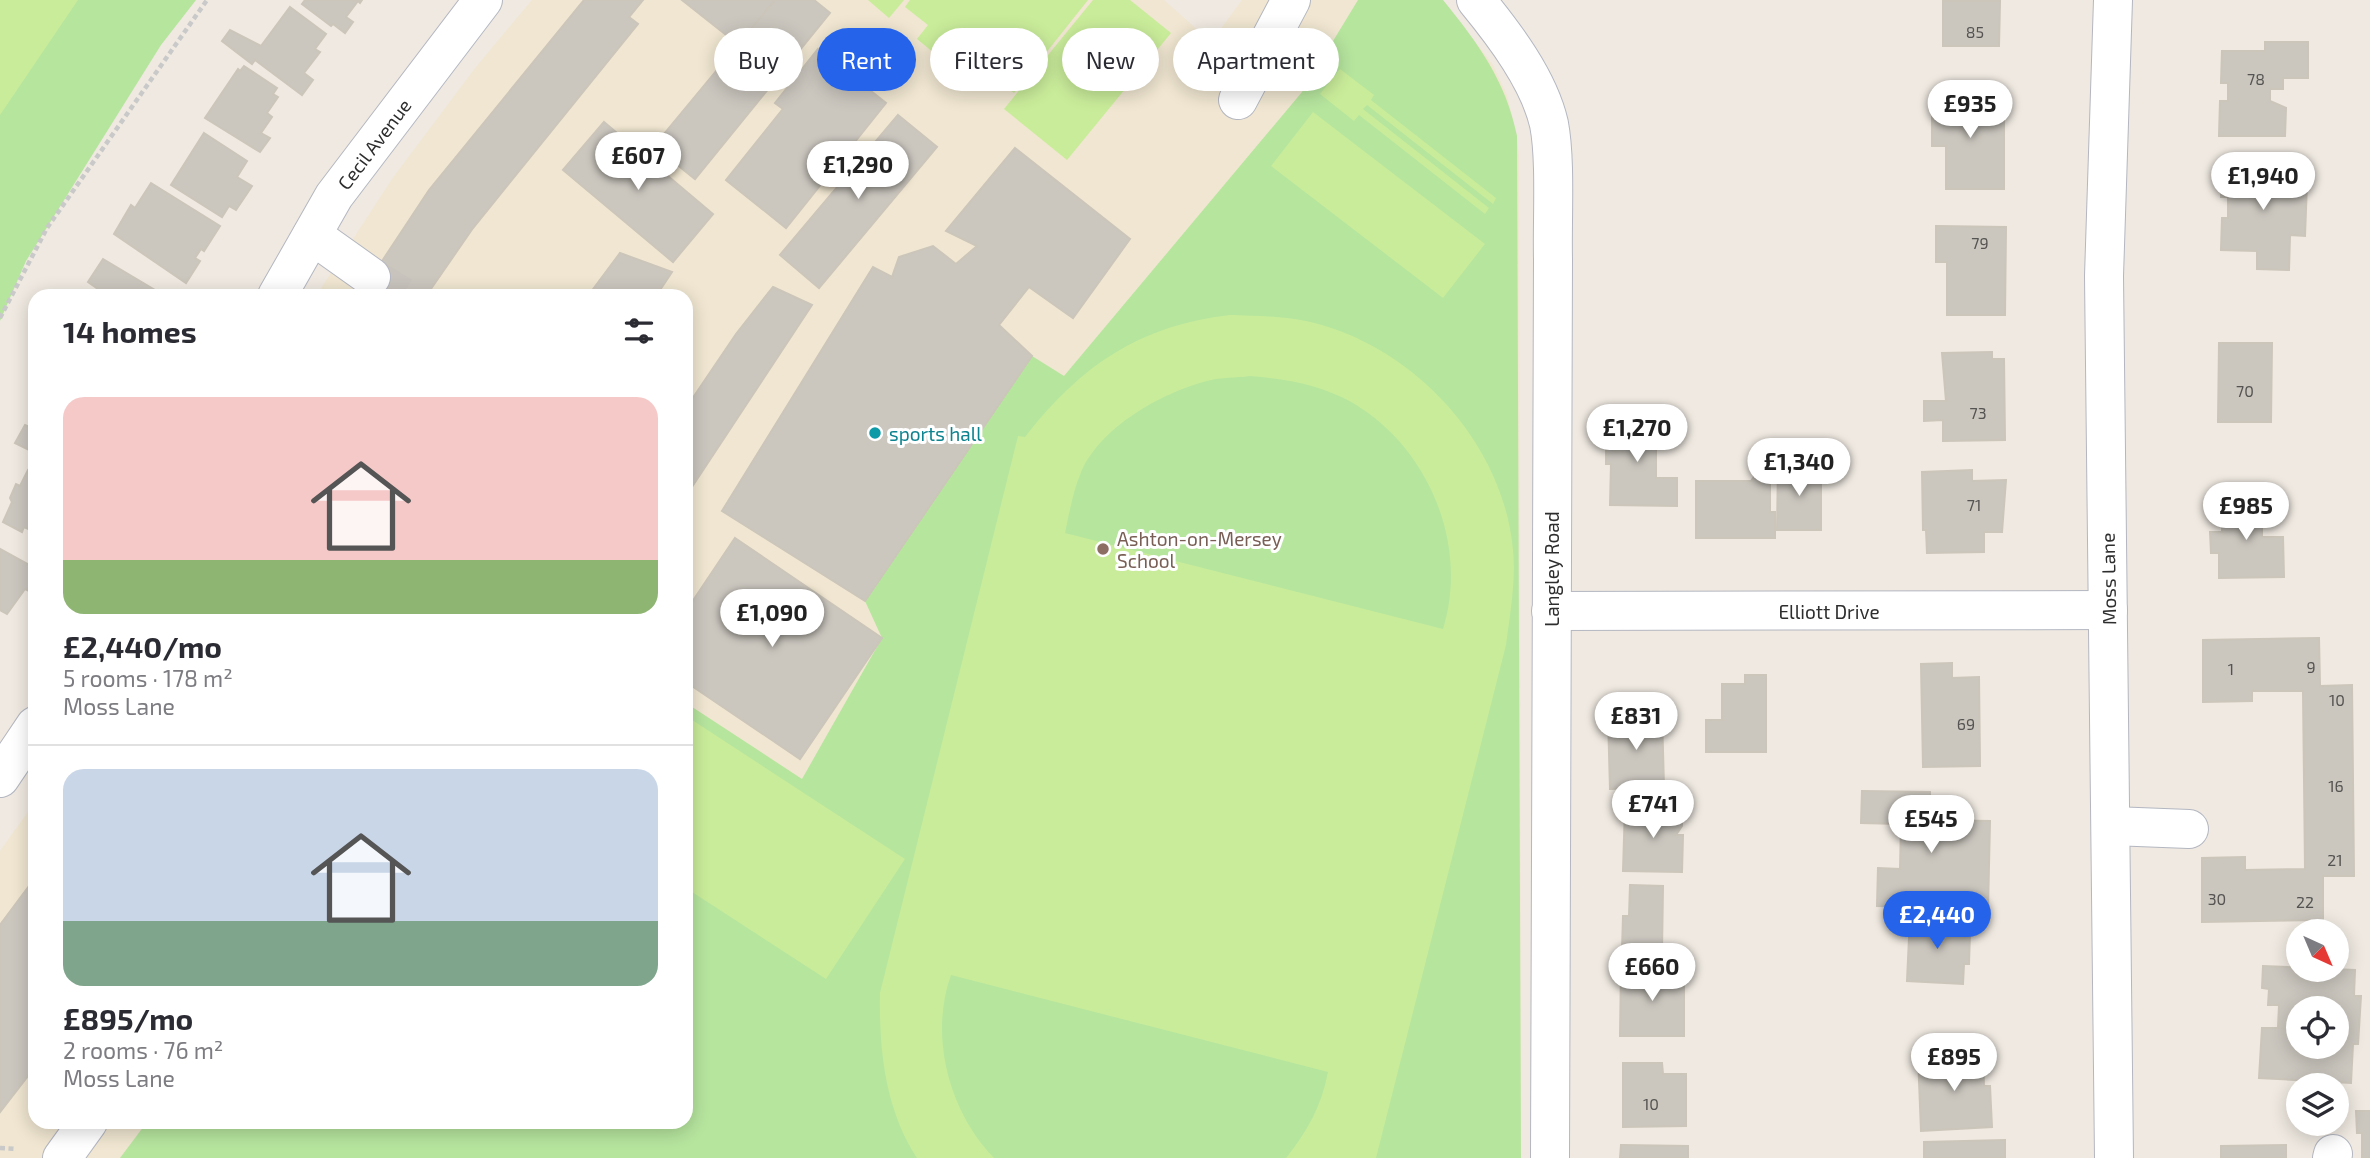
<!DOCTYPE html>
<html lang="en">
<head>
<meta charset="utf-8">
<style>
  body { margin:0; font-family:"Exo 2",sans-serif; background:#f7f7f7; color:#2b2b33; height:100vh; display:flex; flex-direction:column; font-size:26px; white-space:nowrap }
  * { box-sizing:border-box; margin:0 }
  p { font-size:23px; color:#7c7c81 }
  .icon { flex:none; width:38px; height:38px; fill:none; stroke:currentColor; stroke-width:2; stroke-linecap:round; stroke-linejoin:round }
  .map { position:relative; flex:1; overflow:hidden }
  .details { position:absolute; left:28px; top:289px; width:665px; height:840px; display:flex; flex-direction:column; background:#fff; border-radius:21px; box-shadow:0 4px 18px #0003 }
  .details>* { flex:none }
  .top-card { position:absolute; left:714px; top:28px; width:665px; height:63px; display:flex; gap:14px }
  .needle { width:46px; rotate:136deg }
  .buttons { position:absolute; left:2286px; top:919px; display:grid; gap:14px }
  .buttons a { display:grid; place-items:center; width:63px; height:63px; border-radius:50%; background:#fff; box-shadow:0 4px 18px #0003; font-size:35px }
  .price { position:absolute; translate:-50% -60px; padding:0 16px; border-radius:24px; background:#fff; color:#222; font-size:23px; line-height:46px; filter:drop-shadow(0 2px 4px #0008) }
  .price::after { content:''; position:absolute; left:50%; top:42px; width:21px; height:16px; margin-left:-10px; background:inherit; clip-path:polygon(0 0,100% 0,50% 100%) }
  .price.selected { background:#2563eb; color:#fff }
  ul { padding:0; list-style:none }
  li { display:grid; align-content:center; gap:14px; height:371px; padding:0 35px }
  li+li { border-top:2px solid #e1e1e2 }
  li span { display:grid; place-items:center; height:217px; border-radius:21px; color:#555 }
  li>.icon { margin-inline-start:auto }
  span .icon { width:126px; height:126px; fill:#fffc; stroke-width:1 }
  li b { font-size:30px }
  h2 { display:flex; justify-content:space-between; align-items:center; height:84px; padding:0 35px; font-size:30px }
  .chip { padding:0 24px; border-radius:32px; background:#fff; box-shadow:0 4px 18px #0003; font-size:24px; line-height:63px }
  .chip.selected { background:#2563eb; color:#fff }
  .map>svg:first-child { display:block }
</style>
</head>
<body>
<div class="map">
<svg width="2370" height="1158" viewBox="0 0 2370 1158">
  <rect width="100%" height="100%" fill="#efe9e1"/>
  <path fill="#f0e6d1" d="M532 0H1164L1211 42 1242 0H1443L1493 65 1507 95 1517 136 1519 157 1521 1158H0V851L35 802V1122H686V296H316L392 179 476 67Z"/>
  <g fill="#b6e59e">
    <path d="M0 0H196L161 45 26 261 0 321Z"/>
    <path d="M1358 0H1443C1478 43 1506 81 1517 136L1521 1158H120L147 1122H686V703L802 779 882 638 865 601 1032 356 1064 376 1302 92Z"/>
  </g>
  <g fill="#c9ec9a" fill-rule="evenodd">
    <path d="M0 0H78L0 115Z"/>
    <path d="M868 0H904L889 18Z"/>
    <path d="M910 0H1088L1014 93 991 75 979 90 917 39 928 25 905 7Z"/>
    <path d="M1093 0H1130L1171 33 1067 160 1004 109Z"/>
    <path d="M1340 69 1374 95 1371 100 1496 198 1493 204 1367 105 1363 109 1489 208 1485 214 1359 115 1354 121 1320 94Z"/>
    <path d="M1313 112 1485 244 1443 298 1271 166Z"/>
    <path d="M1230 315C1262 316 1294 316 1325 326 1421 355 1504 447 1513 550 1516 581 1510 614 1506 645L1376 1158H1286C1307 1132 1322 1105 1328 1072L951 975C929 1036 949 1112 994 1158H917C885 1109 879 1050 880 993L1018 436 1025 437C1080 366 1140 325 1230 315ZM1250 376C1286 379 1321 385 1353 403 1429 448 1469 545 1443 629L1065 533C1069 514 1073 492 1080 475 1098 428 1161 393 1207 381 1221 377 1236 378 1250 376Z"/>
    <path d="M686 716 905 859 826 979 686 888Z"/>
  </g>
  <g fill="#cbc7bf" stroke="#cbc5ba" stroke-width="2" fill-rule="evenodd">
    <path d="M305 0H362L360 3 358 1 346 17 353 22 345 33 333 24 331 26 302 4Z"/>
    <path d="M584 0H643L629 17 638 24 473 228 426 296H359L429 190Z"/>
    <path d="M682 0H775L739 45Z"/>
    <path d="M775 0H814L830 13 695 179 654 146Z"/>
    <path d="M1943 1H2000L1999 46H1943Z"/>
    <path d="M290 7 326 34 315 49 320 52 304 73 313 80 302 95 255 60 252 64 222 41 230 30 261 46Z"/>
    <path d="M2265 42H2308V78H2283V89H2270V101L2286 108 2285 136H2219L2220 101H2228V83H2221L2222 51H2265Z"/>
    <path d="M818 49 886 103 786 228 726 180 783 109 775 103Z"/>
    <path d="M244 66 277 88 273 94 278 97 267 113 272 117 261 133 270 138 260 152 205 118 238 69 240 71Z"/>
    <path d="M1932 91H1949L1948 97H2004V189H1946V146H1932Z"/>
    <path d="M898 115 937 147 819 288 780 255Z"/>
    <path d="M604 122 713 214 673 262 563 170Z"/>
    <path d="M204 133 247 161 237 177 252 186 236 210 229 206 222 217 171 185Z"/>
    <path d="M1015 148 1130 239 1073 318 1029 287 999 325 1032 356 865 601 722 511 873 267 892 277 899 257 933 246 956 264 977 246 946 231Z"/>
    <path d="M2222 162 2289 164V182L2307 183 2305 236 2290 235 2289 270 2257 269V251L2221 250 2222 218H2228V197H2221Z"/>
    <path d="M151 183 220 226 204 251 201 249 195 258 200 261 186 283 114 234 131 205 135 208Z"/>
    <path d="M1936 226 2006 227 2005 315H1947V262H1936Z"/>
    <path d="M620 253 672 272 656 296H588Z"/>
    <path d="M103 259 165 296H108L88 282Z"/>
    <path d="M773 287 812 305 686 496V408L736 334Z"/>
    <path d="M2219 343H2272L2271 422H2218Z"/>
    <path d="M1992 352V359H2004L2005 440 1943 441V420L1924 421V401H1946L1942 353Z"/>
    <path d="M1612 415 1656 416V478H1677V506L1610 505 1611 464H1606V444L1611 445Z"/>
    <path d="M35 422V453L15 443 25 425 32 428Z"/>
    <path d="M1778 464H1811V476H1821V530H1777Z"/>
    <path d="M1762 465H1770V512H1775V538H1696V481H1751Z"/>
    <path d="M35 468V532L24 527 22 532 3 522 12 502 10 498 16 484 20 486 28 470 33 472Z"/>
    <path d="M1972 470V481L2006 480 2002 532H1984V552L1927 553 1926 530H1923L1922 472Z"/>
    <path d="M2262 497V537H2283L2284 577 2219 578V553H2211L2210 532H2222V498Z"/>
    <path d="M735 538 882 638 800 759 686 682V611Z"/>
    <path d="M0 549 35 568V584L31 592 25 589 7 614 0 610Z"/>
    <path d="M2319 638 2320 686 2352 685 2354 876H2323V920L2202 922V858L2245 857V870L2305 869 2303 691H2252V701L2203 702V640Z"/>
    <path d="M1952 663V678L1979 677 1980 766 1923 767 1921 664Z"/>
    <path d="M1745 675H1766V752H1706V720H1722V684H1745Z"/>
    <path d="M1662 715 1664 787 1610 789 1608 717Z"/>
    <path d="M1862 791 1930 792V820L1990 821 1988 909 1877 906 1878 868 1900 869 1901 824 1861 823Z"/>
    <path d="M1625 806 1662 807 1675 810 1682 815V826L1676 835H1683L1682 872 1623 871Z"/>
    <path d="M35 878V1067L0 1112V925Z"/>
    <path d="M1630 885 1663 886 1662 951 1622 950 1623 916H1629Z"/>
    <path d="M1910 916 1956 918 1955 933H1970L1969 964H1964L1963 984 1907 981Z"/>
    <path d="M2263 966 2355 970 2354 996H2361L2358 1044H2353L2351 1083 2259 1078 2262 1028H2278L2279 1005H2268L2269 989 2262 988ZM2298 1008H2336V1046H2298Z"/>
    <path d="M1621 969 1684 970V1036H1620Z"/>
    <path d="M1983 1053 1984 1086H1990L1992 1127 1921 1131 1918 1056Z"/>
    <path d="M1623 1063H1662L1663 1074H1686V1126L1623 1127Z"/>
    <path d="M2356 1111H2370V1158H2362V1133H2357Z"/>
    <path d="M2005 1140V1158H1924V1142Z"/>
    <path d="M1621 1145 1688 1146V1158H1620Z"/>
    <path d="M2286 1145V1158H2221V1146Z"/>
  </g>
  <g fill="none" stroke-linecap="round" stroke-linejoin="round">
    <path stroke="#c8c4bd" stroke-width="38" stroke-dasharray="38 19" stroke-linecap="butt" d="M371 277 402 296"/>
    <defs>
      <g id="minor">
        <path d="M1476 0C1504 34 1539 80 1549 124 1556 160 1552 221 1553 259L1550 1158"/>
        <path d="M2113 0 2104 276 2114 1158"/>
        <path d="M1238 100 1291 0"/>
        <path d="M312 235 371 277"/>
        <path d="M277 296 334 196 483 0"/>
        <path d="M1551 611 2108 610"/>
        <path d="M0 778 35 726"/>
        <path d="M2112 826 2189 829"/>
        <path d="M62 1158 88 1122"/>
        <path d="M2332 1158 2333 1154"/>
      </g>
    </defs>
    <use href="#minor" stroke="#b4b7c1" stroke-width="40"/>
    <g stroke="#c9c9c9" stroke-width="4.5" stroke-dasharray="5 3.5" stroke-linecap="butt">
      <path d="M0 318 47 228 207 0"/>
      <path d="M0 1148 17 1149"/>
    </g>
    <use href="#minor" stroke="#fff" stroke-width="38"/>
  </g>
  <circle fill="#0f9aa8" stroke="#fff" stroke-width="2.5" cx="875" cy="433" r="7"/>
  <circle fill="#8d6e63" stroke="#fff" stroke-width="2.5" cx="1103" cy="549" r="7"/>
  <g text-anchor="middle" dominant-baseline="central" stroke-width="6" stroke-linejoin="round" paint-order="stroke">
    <g font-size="16" fill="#555452">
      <text x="1975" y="31">85</text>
      <text x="2256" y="78">78</text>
      <text x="1980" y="242">79</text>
      <text x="2245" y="390">70</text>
      <text x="1978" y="412">73</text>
      <text x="1974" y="504">71</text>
      <text x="2311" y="666">9</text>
      <text x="2231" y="668">1</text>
      <text x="2337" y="699">10</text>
      <text x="1966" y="723">69</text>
      <text x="2336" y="785">16</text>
      <text x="2335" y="859">21</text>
      <text x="2217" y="898">30</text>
      <text x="2305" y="901">22</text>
      <text x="1651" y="1103">10</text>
    </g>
    <g font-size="19" fill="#2e2e2e" stroke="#fff">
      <text transform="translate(374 144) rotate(-53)">Cecil Avenue</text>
      <text transform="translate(1551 569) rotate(-90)">Langley Road</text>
      <text transform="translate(2108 579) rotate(-91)">Moss Lane</text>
      <text x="1829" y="611">Elliott Drive</text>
    </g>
    <g font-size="19" fill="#0d838f" stroke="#fff" text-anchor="start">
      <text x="889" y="433">sports hall</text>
    </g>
    <g font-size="19" fill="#785e54" stroke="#fff" text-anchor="start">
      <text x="1117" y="538">Ashton-on-Mersey<tspan x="1117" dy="22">School</tspan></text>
    </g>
  </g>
</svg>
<div class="buttons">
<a><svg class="needle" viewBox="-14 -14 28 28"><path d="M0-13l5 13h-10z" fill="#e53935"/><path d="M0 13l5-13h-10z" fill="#7c7c81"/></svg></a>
<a><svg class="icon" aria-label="locate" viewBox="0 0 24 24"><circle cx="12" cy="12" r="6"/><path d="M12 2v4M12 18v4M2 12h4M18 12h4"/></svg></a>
<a><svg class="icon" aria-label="layers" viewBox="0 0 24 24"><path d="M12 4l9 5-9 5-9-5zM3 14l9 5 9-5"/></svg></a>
</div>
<b class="price" style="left:1970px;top:140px">£935</b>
<b class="price" style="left:638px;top:192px">£607</b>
<b class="price" style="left:858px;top:201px">£1,290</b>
<b class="price" style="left:2263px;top:212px">£1,940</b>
<b class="price" style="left:1637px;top:464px">£1,270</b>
<b class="price" style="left:1799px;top:498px">£1,340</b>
<b class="price" style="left:2246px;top:542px">£985</b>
<b class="price" style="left:772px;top:649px">£1,090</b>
<b class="price" style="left:1636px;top:752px">£831</b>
<b class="price" style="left:1653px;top:840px">£741</b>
<b class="price" style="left:1931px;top:855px">£545</b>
<b class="price selected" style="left:1937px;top:951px">£2,440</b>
<b class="price" style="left:1652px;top:1003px">£660</b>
<b class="price" style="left:1954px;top:1093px">£895</b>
<div class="top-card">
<a class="chip">Buy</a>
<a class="chip selected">Rent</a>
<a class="chip">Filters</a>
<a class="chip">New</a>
<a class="chip">Apartment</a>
</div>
<section class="details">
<h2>14 homes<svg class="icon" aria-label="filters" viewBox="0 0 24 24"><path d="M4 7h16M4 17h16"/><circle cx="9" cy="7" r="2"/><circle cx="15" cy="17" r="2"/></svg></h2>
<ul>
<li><span style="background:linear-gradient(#f6c9c9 75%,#8fb573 0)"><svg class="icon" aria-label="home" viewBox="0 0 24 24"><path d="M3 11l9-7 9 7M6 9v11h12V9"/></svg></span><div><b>£2,440/mo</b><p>5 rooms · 178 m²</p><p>Moss Lane</p></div></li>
<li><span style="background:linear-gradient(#c9d6e8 70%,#7fa58c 0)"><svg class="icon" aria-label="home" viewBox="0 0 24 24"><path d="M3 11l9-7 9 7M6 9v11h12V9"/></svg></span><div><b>£895/mo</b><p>2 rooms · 76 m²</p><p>Moss Lane</p></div></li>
</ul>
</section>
</div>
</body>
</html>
